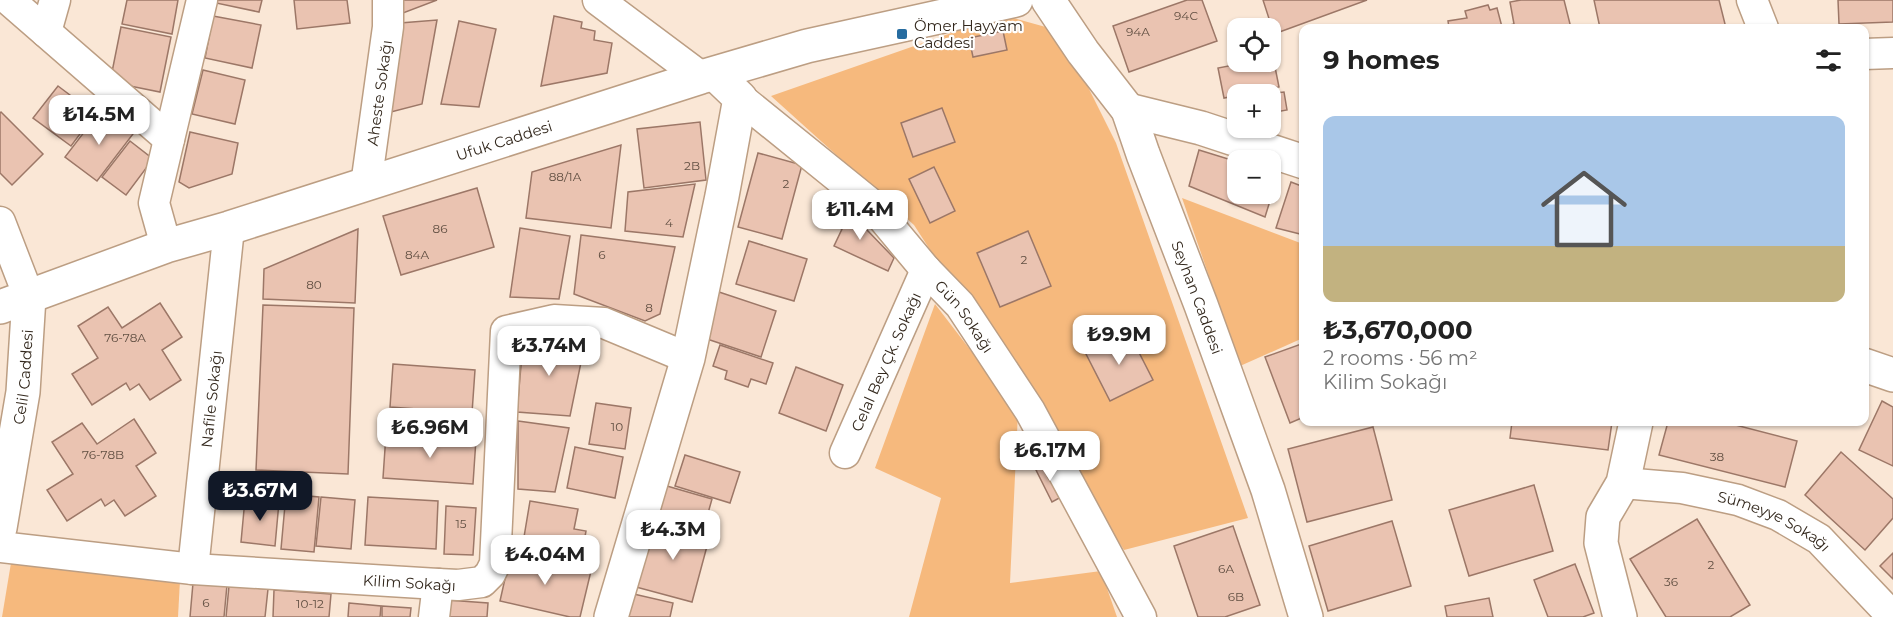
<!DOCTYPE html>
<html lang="en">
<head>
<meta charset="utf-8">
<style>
  body { margin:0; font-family:Montserrat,sans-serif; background:#f2f2f2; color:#222; height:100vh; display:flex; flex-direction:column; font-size:22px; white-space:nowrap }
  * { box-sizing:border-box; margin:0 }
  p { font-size:20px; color:#767676 }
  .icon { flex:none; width:33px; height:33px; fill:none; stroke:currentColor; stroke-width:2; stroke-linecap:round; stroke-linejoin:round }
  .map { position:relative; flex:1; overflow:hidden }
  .details { position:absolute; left:1299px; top:24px; width:570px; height:402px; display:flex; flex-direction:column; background:#fff; border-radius:12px; box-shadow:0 2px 4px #0004 }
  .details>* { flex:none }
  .tools { position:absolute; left:1227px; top:18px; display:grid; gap:12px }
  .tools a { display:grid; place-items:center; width:54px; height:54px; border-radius:12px; background:#fff; box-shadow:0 2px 4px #0004; font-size:30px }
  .price { position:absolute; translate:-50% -51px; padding:0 14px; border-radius:12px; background:#fff; color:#222; font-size:20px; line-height:39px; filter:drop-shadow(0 2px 3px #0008) }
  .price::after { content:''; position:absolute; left:50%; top:36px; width:18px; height:14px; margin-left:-9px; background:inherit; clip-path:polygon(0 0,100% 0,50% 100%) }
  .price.selected { background:#111827; color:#fff }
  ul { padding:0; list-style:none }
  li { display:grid; align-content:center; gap:12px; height:318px; padding:0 24px }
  li span { display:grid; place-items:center; height:186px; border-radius:12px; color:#555 }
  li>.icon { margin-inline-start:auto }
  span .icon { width:108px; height:108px; fill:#fffc; stroke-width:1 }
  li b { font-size:26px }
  h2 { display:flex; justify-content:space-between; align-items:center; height:72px; padding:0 24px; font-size:26px }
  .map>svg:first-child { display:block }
</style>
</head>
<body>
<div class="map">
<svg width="1893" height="617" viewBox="0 0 1893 617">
  <rect width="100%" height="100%" fill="#fae7d6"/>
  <g fill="#f6b97d">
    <path d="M1003 15 1060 31 1116 143 1248 518 1124 550 914 225 771 96Z"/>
    <path d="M1182 198 1303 244V338L1240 366Z"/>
    <path d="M935 304 1018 412 1010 583 1101 571 1117 617H909L941 498 875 468Z"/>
    <path d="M12 557 180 580 178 617H2Z"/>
  </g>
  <g fill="#eac3b1" stroke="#9c7767" stroke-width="1.5">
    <path d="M127 0H178L172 34 122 24Z"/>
    <path d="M216 0H262L259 12 216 3Z"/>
    <path d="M294 0H347L350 23 297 29Z"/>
    <path d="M402 0H437L403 13Z"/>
    <path d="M1187 0H1202L1217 41 1129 72 1113 26Z"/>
    <path d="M1263 0H1367L1274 34Z"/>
    <path d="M1521 0H1564L1571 28H1449L1448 21 1467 18 1465 11 1488 5 1490 10 1497 8 1502 27 1514 24 1510 2Z"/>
    <path d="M1594 0H1719L1726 28H1600Z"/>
    <path d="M1838 0H1893V22L1839 24Z"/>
    <path d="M213 16 261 25 252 68 205 58Z"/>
    <path d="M554 16 582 22 581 28 595 31 594 40 612 43 607 73 541 86Z"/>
    <path d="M437 20 422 104 387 113 400 23Z"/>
    <path d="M459 21 496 29 479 107 441 104Z"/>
    <path d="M121 27 171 37 160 92 110 82Z"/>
    <path d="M1003 31 1007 50 973 57 969 38Z"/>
    <path d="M1270 57H1273L1279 87 1224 98 1218 68 1249 62H1270Z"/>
    <path d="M203 70 245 80 235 124 192 114Z"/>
    <path d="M58 86 95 114 71 146 33 118Z"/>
    <path d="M1284 92 1287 110 1270 113V94H1265Z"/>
    <path d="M942 108 955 142 913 157 901 123Z"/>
    <path d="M101 110 133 134 97 181 65 157Z"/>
    <path d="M1 112 43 154 12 185 0 173V113Z"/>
    <path d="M700 122 706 180 644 188 637 129Z"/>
    <path d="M190 132 238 143 232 174 189 188 179 182Z"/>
    <path d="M130 141 153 159 126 195 102 177Z"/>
    <path d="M621 145 611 228 526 218 532 172Z"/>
    <path d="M1199 150 1238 162V194H1270V173L1278 175 1265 217 1189 186Z"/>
    <path d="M758 153 802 165 782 239 738 227Z"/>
    <path d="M934 167 955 211 930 223 909 179Z"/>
    <path d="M1291 182 1304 187V235L1276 228Z"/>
    <path d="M695 184 683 237 625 231 628 192Z"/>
    <path d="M477 188 494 247 401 275 383 216Z"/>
    <path d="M841 203 894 258 888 271 834 246 842 229 833 225Z"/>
    <path d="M520 228 570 236 559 299 510 297Z"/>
    <path d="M358 229 355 303 263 299 264 269Z"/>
    <path d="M1028 231 1051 286 1000 307 977 253Z"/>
    <path d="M581 235 675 247 660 314 645 321 574 294Z"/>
    <path d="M749 241 807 259 794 301 736 284Z"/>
    <path d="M719 292 776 311 761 357 704 338Z"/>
    <path d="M160 303 182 337 162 350 181 380 150 400 139 384 130 390 126 383 92 405 72 374 98 358 78 326 108 307 122 328Z"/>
    <path d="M263 305 354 308 348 474 256 470Z"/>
    <path d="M1128 331 1153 380 1110 401 1085 352Z"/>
    <path d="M523 342 585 343 570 416 517 412Z"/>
    <path d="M1304 343V417L1290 423 1265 357Z"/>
    <path d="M720 345 773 363 766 384 751 379 748 387 725 379 727 371 713 366Z"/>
    <path d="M393 364 475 370 472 413 390 407Z"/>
    <path d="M796 367 843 385 826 431 779 413Z"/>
    <path d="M1882 401 1893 407V466L1859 450Z"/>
    <path d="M596 403 631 408 625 449 589 444Z"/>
    <path d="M134 419 156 453 136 466 156 496 125 516 114 500 105 506 101 499 67 521 47 490 73 474 52 442 82 423 97 444Z"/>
    <path d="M518 421 569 428 555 492 518 489Z"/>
    <path d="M1512 422H1612L1608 450 1510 438Z"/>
    <path d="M1668 422H1724L1797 441 1785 487 1659 455Z"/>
    <path d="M1373 427 1392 500 1307 522 1288 449Z"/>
    <path d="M386 434 476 439 473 484 383 478Z"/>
    <path d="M575 447 623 457 615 498 567 488Z"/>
    <path d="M1841 452 1893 499V518L1865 550 1805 495Z"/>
    <path d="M685 455 740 472 730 503 675 486Z"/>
    <path d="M1049 463 1065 495 1052 502 1036 470Z"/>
    <path d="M660 484 712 499 703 531 654 518Z"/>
    <path d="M1534 485 1553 551 1469 576 1449 510Z"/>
    <path d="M286 494 319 497 314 552 281 549Z"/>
    <path d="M321 497 355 500 351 549 316 546Z"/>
    <path d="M368 497 438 501 436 549 365 545Z"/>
    <path d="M245 499 279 502 275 546 241 542Z"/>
    <path d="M530 501 578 509 574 529 586 531 581 559 522 549Z"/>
    <path d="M446 506 476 508 473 555 444 554Z"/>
    <path d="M1697 519 1750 605 1730 617H1666L1630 559Z"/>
    <path d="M654 520 710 535 692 602 636 587Z"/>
    <path d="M1392 521 1411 586 1328 611 1309 546Z"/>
    <path d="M1233 526 1260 605 1225 617H1198L1174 546Z"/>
    <path d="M511 552 591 571 580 617H570L500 601Z"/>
    <path d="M1893 553V579L1880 566Z"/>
    <path d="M1575 564 1594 613 1583 617H1548L1534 580Z"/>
    <path d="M193 583 227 585 224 617H190Z"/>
    <path d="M229 586 268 589 265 617H226Z"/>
    <path d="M274 590 331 594 329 617H273Z"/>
    <path d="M625 592 673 603 670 617H619Z"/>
    <path d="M1489 598 1493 617H1447L1445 606Z"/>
    <path d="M447 600 488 603 487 617H446Z"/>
    <path d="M349 603 381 606 380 617H348Z"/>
    <path d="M382 606 411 608 410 617H382Z"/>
  </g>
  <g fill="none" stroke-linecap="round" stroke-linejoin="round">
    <defs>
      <g id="minor">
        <path d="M9 0 169 139"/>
        <path d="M598 0 701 77"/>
        <path d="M1752 0 1763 28"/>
        <path d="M46 32 55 0"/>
        <path d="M1864 54 1893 53"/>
        <path id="s1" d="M740 98 871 204 926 270 960 305 1030 411 1141 617"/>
        <path id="s2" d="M366 185 388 27V0"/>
        <path d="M0 222 29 297"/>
        <path d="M166 246 154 203 202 0"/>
        <path id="s3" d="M845 453 926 270"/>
        <path id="s4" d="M1623 483 1682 488 1738 500 1778 515 1819 539 1893 617"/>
        <path id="s5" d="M0 547 193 569 438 584 458 585 482 582 490 574 495 564 506 331 554 320 604 323 688 358"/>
        <path id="s6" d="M193 569 229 228"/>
        <path d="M434 617 438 584"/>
      </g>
      <g id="tertiary">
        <path id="s7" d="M1048 0 1083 52 1128 110 1143 154 1201 305 1268 490 1306 617"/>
        <path d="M1128 110 1201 128 1304 162"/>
        <path id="s8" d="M0 307 166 246 229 228 701 77 807 46 1016 0"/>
        <path d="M1864 365 1893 375"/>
        <path id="s9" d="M0 528 23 392 29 297"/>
        <path d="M611 617 688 358 722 196 740 98 715 74"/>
        <path d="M1620 617 1601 543 1603 517 1623 483 1636 422"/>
      </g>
    </defs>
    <use href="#minor" stroke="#bc9e83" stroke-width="33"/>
    <use href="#tertiary" stroke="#bc9e83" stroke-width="36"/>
    <use href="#minor" stroke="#fff" stroke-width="30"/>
    <use href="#tertiary" stroke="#fff" stroke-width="33"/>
  </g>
  <rect fill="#266ca0" stroke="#fff" stroke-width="2" x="896" y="28" width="12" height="12" rx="3"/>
  <g text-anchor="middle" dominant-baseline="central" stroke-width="4.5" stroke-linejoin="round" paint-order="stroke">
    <g font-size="12" fill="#614f42">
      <text x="1186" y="15">94C</text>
      <text x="1138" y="31">94A</text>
      <text x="692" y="165">2B</text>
      <text x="565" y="176">88/1A</text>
      <text x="786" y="183">2</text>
      <text x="669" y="222">4</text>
      <text x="440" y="228">86</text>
      <text x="417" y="254">84A</text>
      <text x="602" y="254">6</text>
      <text x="1024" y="259">2</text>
      <text x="314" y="284">80</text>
      <text x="649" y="307">8</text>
      <text x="125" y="337">76-78A</text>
      <text x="617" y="426">10</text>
      <text x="103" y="454">76-78B</text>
      <text x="1717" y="456">38</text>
      <text x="461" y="523">15</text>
      <text x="1711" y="564">2</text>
      <text x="1226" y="568">6A</text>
      <text x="1671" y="581">36</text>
      <text x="1236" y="596">6B</text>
      <text x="206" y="602">6</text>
      <text x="310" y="603">10-12</text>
    </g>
    <g font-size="15" fill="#33281d" stroke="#fff" text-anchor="start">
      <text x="914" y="25">Ömer Hayyam<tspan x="914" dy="17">Caddesi</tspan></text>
    </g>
    <g font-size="15" fill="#33281d" stroke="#fff">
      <text stroke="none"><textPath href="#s2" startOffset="93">Aheste Sokağı</textPath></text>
      <text stroke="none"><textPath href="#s8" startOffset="531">Ufuk Caddesi</textPath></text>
      <text stroke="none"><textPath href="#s7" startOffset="336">Seyhan Caddesi</textPath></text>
      <text stroke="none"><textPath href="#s1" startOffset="315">Gün Sokağı</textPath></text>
      <text stroke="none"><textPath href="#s3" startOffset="100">Celal Bey Çk. Sokağı</textPath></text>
      <text stroke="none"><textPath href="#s9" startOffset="153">Celil Caddesi</textPath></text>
      <text stroke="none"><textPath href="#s6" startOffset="171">Nafile Sokağı</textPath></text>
      <text stroke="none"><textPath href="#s4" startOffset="158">Sümeyye Sokağı</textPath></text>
      <text stroke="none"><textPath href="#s5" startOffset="411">Kilim Sokağı</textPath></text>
    </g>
  </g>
</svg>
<div class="tools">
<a><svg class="icon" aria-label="locate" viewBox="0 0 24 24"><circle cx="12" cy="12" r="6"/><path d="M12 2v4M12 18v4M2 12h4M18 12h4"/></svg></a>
<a>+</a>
<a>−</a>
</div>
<b class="price" style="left:99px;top:146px">₺14.5M</b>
<b class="price" style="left:860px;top:241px">₺11.4M</b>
<b class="price" style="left:1119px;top:366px">₺9.9M</b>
<b class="price" style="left:549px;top:377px">₺3.74M</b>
<b class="price" style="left:430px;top:459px">₺6.96M</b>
<b class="price" style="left:1050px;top:482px">₺6.17M</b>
<b class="price selected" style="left:260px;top:522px">₺3.67M</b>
<b class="price" style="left:673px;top:561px">₺4.3M</b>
<b class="price" style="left:545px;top:586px">₺4.04M</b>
<section class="details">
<h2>9 homes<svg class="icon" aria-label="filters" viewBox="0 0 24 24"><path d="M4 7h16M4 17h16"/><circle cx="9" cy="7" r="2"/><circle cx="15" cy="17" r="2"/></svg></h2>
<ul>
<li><span style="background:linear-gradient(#a9c7e8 70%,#c2b280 0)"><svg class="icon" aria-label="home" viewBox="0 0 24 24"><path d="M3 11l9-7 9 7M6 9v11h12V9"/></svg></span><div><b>₺3,670,000</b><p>2 rooms · 56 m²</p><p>Kilim Sokağı</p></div></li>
</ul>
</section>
</div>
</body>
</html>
